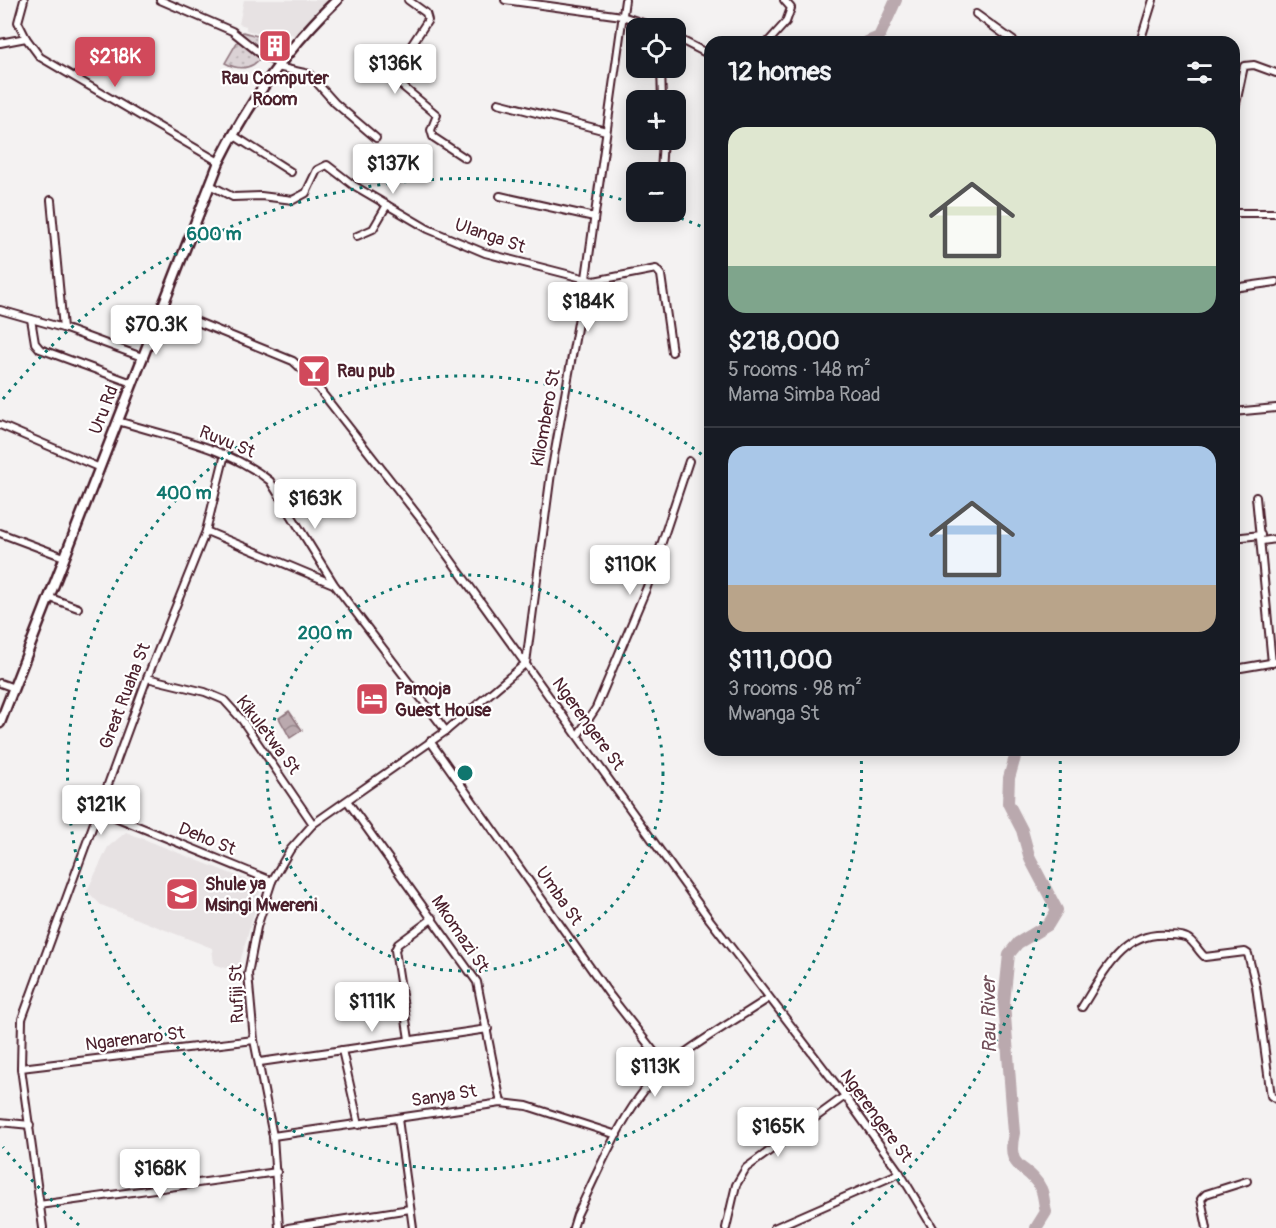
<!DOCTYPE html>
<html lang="en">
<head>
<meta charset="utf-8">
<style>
  body { margin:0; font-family:Pangolin,sans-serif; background:#242831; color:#f1f3f6; height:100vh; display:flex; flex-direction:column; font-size:22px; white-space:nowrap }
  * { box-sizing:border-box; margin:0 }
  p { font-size:20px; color:#9ea1a6 }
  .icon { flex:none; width:33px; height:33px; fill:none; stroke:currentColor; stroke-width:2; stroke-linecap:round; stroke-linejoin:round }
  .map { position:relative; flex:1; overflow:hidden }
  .sheet { position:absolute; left:704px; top:36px; width:536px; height:720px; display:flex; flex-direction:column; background:#171b24; border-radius:18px; box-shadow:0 3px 15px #0003 }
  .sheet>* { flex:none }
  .fabs { position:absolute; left:626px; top:18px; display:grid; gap:12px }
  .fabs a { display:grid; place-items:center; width:60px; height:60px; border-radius:12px; background:#171b24; box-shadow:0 3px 15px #0003; font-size:30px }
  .price { position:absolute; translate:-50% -51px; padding:0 14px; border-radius:6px; background:#fff; color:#222; font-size:20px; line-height:39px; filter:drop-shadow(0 2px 3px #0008) }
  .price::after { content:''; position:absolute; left:50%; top:36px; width:18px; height:14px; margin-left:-9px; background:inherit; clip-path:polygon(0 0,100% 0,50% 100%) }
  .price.on { background:#d1495b; color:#fff }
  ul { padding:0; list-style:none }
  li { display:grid; align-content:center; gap:12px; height:318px; padding:0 24px }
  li+li { border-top:2px solid #363941 }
  li span { display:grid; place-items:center; height:186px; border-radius:18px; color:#555 }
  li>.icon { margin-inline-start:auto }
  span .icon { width:108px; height:108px; fill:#fffc; stroke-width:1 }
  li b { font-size:26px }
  h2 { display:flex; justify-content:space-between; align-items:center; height:72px; padding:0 24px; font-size:26px }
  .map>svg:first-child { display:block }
</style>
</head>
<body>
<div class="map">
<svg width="1276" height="1228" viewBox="0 0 1276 1228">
  <defs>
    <pattern id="park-dots" width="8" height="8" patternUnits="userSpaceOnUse" patternTransform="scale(1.5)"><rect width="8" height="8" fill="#dbd2d5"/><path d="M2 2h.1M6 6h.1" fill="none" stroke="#bdb4b7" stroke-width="1.8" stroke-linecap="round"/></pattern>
    <pattern id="water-waves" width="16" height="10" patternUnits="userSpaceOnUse" patternTransform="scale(1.5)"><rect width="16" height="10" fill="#baa9ae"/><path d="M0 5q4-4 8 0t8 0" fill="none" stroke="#99898e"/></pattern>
  </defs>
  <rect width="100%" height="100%" fill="#f4f2f2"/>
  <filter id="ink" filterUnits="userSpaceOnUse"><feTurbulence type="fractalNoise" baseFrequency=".0167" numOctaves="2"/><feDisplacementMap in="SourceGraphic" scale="12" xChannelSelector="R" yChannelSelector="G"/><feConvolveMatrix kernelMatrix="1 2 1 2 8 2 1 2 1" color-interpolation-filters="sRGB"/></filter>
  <g filter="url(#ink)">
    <g fill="#e7e2e3">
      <path d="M244 0H328L298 38 290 33 285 41 246 30V26L239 24Z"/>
      <path d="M126 832 262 886 237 972 214 964 212 948 101 905 87 891 108 847Z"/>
    </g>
    <path fill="url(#park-dots)" stroke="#927880" stroke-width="1.5" d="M243 32 268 39C264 63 247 75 225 63Z"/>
    <path fill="url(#water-waves)" stroke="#8d727a" stroke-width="1.5" d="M289 711 302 730 290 738 279 718Z"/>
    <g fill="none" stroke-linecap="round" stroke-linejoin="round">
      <g stroke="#baa9ae" stroke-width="12">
        <path d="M867 42 879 37 896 0"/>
        <path d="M1017 750 1009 778 1008 803 1022 830 1030 859 1057 910 1048 925 1018 943 1009 954 1004 1003 1014 1133C1005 1173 1029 1163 1041 1189 1044 1195 1044 1205 1046 1212L1036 1228"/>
      </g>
      <defs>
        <g id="street">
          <path d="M24 0 18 22 26 38 40 57 219 162"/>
          <path d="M160 0 232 31 262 55 279 64"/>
          <path d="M408 0 426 13 428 20 394 72 395 80 437 115 431 130 433 137 465 158"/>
          <path d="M505 0 622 16 658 28"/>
          <path d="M976 14 1015 42"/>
          <path d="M675 37 710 55"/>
          <path d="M768 42 786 22 791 8 784 0"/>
          <path d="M1140 42 1153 0"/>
          <path d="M0 43 26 38"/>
          <path d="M277 67 309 74 335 103 376 138"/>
          <path d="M661 68 662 100"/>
          <path d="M498 103 606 131"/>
          <path d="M1233 118 1244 66 1254 65 1276 73"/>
          <path d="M233 135 291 172"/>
          <path d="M661 172 663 140"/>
          <path d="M210 185 233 197 261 196 293 200 306 193 317 170 327 165 353 185 428 229 485 253 594 281 656 269 661 275 672 352"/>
          <path d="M500 196 594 217"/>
          <path d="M51 200 63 328"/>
          <path d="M658 213V212"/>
          <path d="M1233 213H1276"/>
          <path d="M357 236 373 229 387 205"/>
          <path d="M1233 288 1276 282"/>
          <path d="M161 307 293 361 308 375 427 527 710 920 845 1096 900 1173 933 1228"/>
          <path d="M0 310 63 328 142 357"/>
          <path d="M31 319 35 343 40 349 132 383"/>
          <path d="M1233 412 1276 408"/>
          <path d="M118 421C169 437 228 447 270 481L334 584 446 731"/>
          <path d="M0 425 100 468"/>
          <path d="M1256 497 1272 663"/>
          <path d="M206 531 333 584"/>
          <path d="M0 533 64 557"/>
          <path d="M1233 538 1261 535"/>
          <path d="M1262 541 1276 539"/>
          <path d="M48 597 78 608"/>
          <path d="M1241 668 1276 662"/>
          <path d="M147 678 205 692 224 700 242 720 313 824"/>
          <path d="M0 683 14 688"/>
          <path d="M578 735 596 708 647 587 689 461"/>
          <path d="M430 741 609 994 666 1067"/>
          <path d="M348 802 477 982 501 1103"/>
          <path d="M98 810 272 881"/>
          <path d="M1082 1007C1103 974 1122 931 1168 935 1174 935 1185 935 1190 940 1196 945 1199 952 1205 957L1245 952 1248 954 1256 986 1271 1096 1276 1099"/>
          <path d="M409 1039 395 950 398 944 433 918"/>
          <path d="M342 1050 359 1125"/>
          <path d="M260 1062 488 1029"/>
          <path d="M21 1068 254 1040"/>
          <path d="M398 1119 413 1228"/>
          <path d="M0 1122 30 1125"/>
          <path d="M273 1136 501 1103 527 1106 617 1135"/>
          <path d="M39 1205 277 1172"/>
          <path d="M43 1228 21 1068 22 1019 147 678 206 531 225 454"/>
          <path d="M279 1228 273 1136 254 1040 248 974 257 927 272 881 290 850 313 824 446 731 526 663 551 473 586 278 625 0"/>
          <path d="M288 1228 410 1209"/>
          <path d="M573 1228 577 1215C599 1170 627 1100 666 1067 696 1042 736 1020 769 998"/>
          <path d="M726 1228 736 1185 746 1168 845 1096"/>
          <path d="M774 1228 900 1173"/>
          <path d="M1207 1228 1201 1199 1206 1194 1247 1181"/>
        </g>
        <path id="secondary" d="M0 723 219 162C249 102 288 47 337 0"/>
      </defs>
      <use href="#street" stroke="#4a1f2b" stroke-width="10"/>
      <use href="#secondary" stroke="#4a1f2b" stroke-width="13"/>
      <use href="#street" stroke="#fff" stroke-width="6"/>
      <use href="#secondary" stroke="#fff" stroke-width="8"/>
    </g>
  </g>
  <g fill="none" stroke="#0f766e" stroke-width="3" stroke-dasharray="3 6">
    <circle cx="465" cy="773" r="198"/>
    <path d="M861 752A397 397 0 1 1 709 460"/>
    <path d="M79 1225A595 595 0 0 1 3 1147M3 399A595 595 0 0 1 634 203M664 212A595 595 0 0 1 707 229M1060 752A595 595 0 0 1 851 1225"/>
  </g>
  <defs>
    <symbol id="building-square" viewBox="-11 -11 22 22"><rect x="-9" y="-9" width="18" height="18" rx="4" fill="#d1495b" stroke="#fff"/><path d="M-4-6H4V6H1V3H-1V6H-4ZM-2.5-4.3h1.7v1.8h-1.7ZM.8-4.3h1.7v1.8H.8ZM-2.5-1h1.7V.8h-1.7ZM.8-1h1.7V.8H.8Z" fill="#fff"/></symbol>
    <symbol id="bar-square" viewBox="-11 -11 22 22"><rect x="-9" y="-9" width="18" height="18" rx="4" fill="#d1495b" stroke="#fff"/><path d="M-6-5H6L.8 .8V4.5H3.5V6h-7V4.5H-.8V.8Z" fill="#fff"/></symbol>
    <symbol id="hotel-square" viewBox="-11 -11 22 22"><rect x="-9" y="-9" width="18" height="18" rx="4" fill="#d1495b" stroke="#fff"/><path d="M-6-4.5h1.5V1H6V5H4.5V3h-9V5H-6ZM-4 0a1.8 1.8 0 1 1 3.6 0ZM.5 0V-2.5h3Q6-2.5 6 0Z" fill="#fff"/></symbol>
    <symbol id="school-square" viewBox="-11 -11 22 22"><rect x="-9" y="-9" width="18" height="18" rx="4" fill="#d1495b" stroke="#fff"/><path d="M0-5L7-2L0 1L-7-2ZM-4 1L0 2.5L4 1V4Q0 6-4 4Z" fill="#fff"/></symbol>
  </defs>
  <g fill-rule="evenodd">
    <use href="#building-square" x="256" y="27" width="38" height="38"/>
    <use href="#bar-square" x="295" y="352" width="38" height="38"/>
    <use href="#hotel-square" x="353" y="680" width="38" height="38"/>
    <use href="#school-square" x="163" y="875" width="38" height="38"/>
  </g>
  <g text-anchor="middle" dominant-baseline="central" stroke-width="4.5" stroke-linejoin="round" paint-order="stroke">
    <g font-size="18" font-weight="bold" fill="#4a1f2b" stroke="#fff" text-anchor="start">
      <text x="275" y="78" text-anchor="middle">Rau Computer<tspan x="275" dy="21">Room</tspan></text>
      <text x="337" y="371">Rau pub</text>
      <text x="395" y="689">Pamoja<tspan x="395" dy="21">Guest House</tspan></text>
      <text x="205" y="884">Shule ya<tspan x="205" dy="21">Msingi Mwereni</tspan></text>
    </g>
    <g font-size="18" fill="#4a1f2b" stroke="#fff">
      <text transform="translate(490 236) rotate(19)">Ulanga St</text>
      <text transform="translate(104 410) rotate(-69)">Uru Rd</text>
      <text transform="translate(546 418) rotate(-80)">Kilombero St</text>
      <text transform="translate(227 442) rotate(22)">Ruvu St</text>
      <text transform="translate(125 696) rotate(-69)">Great Ruaha St</text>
      <text transform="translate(588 724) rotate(54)">Ngerengere St</text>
      <text transform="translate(268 735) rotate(53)">Kikuletwa St</text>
      <text transform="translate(207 839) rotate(22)">Deho St</text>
      <text transform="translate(559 896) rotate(55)">Umba St</text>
      <text transform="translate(460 934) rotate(56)">Mkomazi St</text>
      <text transform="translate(237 994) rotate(-92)">Rufiji St</text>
      <text transform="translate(135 1039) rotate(-7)">Ngarenaro St</text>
      <text transform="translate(444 1096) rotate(-9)">Sanya St</text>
      <text transform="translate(876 1116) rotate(54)">Ngerengere St</text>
    </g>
    <g font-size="20" font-style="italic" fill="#714f59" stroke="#fff">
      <text transform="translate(989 1015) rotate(-91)">Rau River</text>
    </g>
  </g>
  <circle cx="465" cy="773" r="9" fill="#0f766e" stroke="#fff" stroke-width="3"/>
  <g font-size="18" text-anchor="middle" font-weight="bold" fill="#0f766e" stroke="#fff" stroke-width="4.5" stroke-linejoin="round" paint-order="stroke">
    <text x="214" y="240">600 m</text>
    <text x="184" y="499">400 m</text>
    <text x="325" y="639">200 m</text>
  </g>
</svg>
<div class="fabs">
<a><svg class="icon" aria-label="locate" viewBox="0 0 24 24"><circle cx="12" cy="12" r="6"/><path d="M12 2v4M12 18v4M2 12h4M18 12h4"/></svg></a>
<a>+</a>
<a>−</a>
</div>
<b class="price on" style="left:115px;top:88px">$218K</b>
<b class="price" style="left:395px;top:95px">$136K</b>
<b class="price" style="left:393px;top:195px">$137K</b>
<b class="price" style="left:588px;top:333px">$184K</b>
<b class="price" style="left:156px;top:356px">$70.3K</b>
<b class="price" style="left:315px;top:530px">$163K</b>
<b class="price" style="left:630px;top:596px">$110K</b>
<b class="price" style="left:101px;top:836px">$121K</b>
<b class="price" style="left:372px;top:1033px">$111K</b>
<b class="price" style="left:655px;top:1098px">$113K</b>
<b class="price" style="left:778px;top:1158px">$165K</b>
<b class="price" style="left:160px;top:1200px">$168K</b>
<section class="sheet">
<h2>12 homes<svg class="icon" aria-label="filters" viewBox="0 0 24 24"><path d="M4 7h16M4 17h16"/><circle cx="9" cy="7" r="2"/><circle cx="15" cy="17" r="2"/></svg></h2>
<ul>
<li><span style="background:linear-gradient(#dfe7d0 75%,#7fa58c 0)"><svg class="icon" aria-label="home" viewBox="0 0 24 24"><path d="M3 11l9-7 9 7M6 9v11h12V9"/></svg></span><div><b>$218,000</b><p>5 rooms · 148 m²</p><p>Mama Simba Road</p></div></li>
<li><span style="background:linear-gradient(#a9c7e8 75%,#b9a48a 0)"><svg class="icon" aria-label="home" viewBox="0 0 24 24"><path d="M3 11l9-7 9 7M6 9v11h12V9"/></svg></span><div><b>$111,000</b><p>3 rooms · 98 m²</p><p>Mwanga St</p></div></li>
</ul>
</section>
</div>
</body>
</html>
